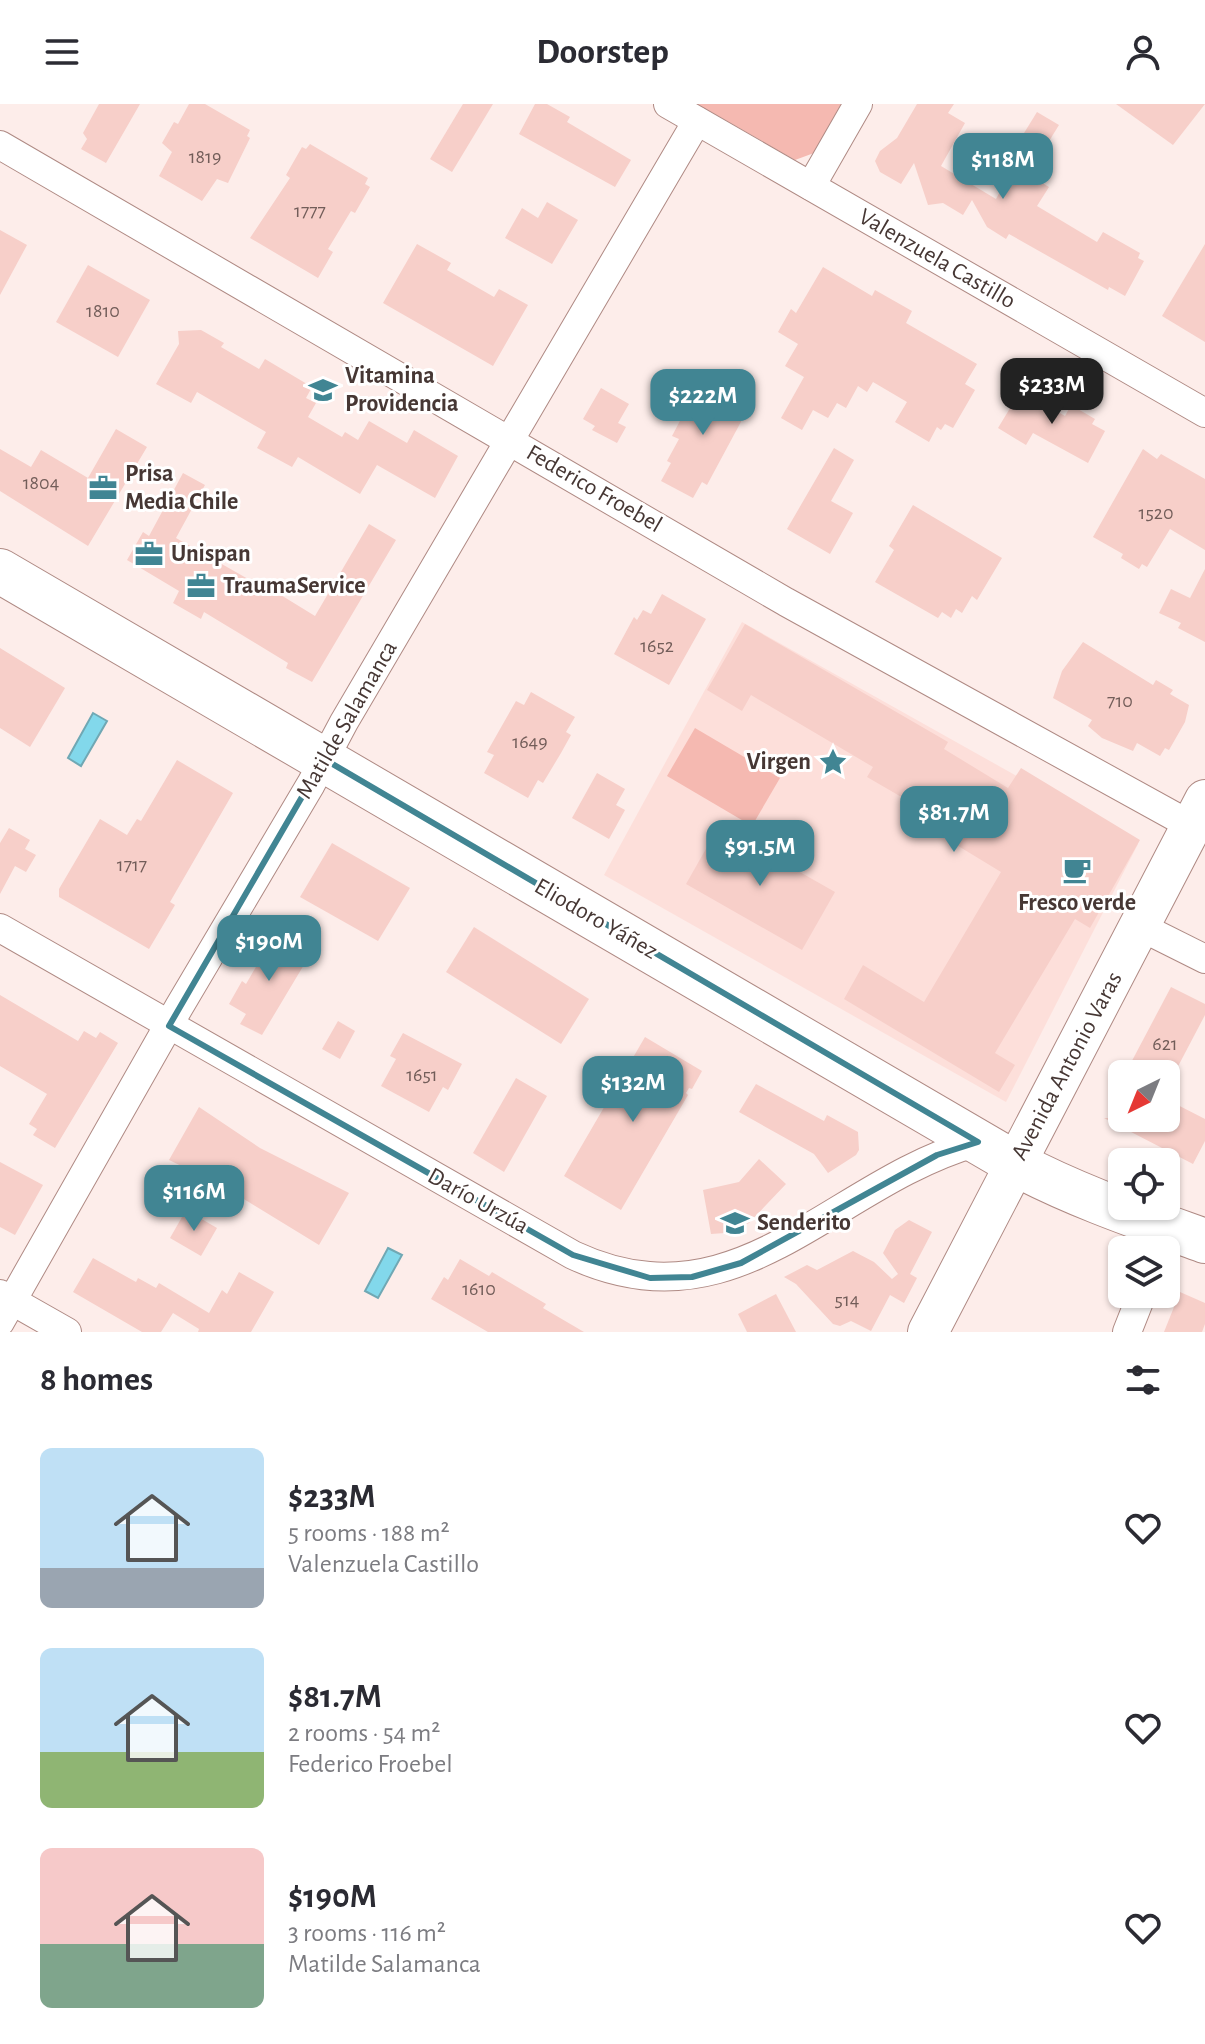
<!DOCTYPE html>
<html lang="en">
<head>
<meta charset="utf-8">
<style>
  body { margin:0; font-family:"Alegreya Sans",sans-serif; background:#f2f2f3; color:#2b2b33; height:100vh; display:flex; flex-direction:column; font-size:30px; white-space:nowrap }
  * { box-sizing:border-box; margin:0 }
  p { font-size:26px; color:#7c7c81 }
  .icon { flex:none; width:44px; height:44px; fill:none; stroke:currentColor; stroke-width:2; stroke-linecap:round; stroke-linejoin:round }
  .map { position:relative; height:1228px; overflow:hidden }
  .details { display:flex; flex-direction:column; background:#fff; flex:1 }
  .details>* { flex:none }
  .needle { width:52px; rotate:223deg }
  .tools { position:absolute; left:1108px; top:956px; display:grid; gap:16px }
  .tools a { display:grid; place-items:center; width:72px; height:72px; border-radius:12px; background:#fff; box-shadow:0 2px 6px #0004; font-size:40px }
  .price { position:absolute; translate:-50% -68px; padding:0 18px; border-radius:16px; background:#418593; color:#fff; font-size:26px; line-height:52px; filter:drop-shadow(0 2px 4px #0008) }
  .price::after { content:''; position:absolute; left:50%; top:48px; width:24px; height:18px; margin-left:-12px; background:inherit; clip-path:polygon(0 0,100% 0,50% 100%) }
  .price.selected { background:#222; color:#fff }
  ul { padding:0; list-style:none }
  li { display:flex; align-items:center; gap:24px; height:200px; padding:0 40px }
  li span { display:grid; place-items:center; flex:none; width:224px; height:160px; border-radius:12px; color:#555 }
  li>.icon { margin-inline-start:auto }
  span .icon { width:96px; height:96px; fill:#fffc; stroke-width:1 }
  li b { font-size:34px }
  h2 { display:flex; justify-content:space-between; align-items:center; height:96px; padding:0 40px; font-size:34px }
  header { display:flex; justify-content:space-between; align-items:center; height:104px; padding:0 40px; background:#fff; font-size:36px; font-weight:700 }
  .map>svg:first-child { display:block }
</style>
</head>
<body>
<header><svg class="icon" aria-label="menu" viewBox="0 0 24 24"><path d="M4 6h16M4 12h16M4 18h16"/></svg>Doorstep<svg class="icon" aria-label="person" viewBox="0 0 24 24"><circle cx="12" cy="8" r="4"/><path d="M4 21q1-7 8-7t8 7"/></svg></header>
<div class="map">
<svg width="1205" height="1228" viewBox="0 0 1205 1228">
  <rect width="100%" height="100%" fill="#fdedea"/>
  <path fill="#fddfda" d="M742 518 1138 740 1006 998 604 771Z"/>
  <g fill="#f5b9b1">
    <path d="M697 0H841L814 49 795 56Z"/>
    <path d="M695 624 780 674 752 722 667 672Z"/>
  </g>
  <g fill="#82d8eb" stroke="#70a8b4" stroke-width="2">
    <path d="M93 609 107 617 81 662 68 654Z"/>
    <path d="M388 1144 402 1151 378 1194 365 1187Z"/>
  </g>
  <g fill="#f7cfc9">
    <path d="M99 0H140L106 59 81 45 87 35 83 29Z"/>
    <path d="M189 0H205L250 26 247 32 250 34 228 79 217 75 202 97 159 72 172 48 162 39 174 18 178 20Z"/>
    <path d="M463 0H493L452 68 430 55Z"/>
    <path d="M535 0H547L570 13 567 18 631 56 615 83 519 30Z"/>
    <path d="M917 0H954L948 9 965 19 941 62 996 95 1014 62 1049 83 1037 102 1097 138 1103 128 1140 149 1138 154 1144 157 1125 192 1109 183 1108 186 1009 130 1006 135 987 123 972 96 963 111 943 99 928 101 914 59 901 80 880 68 875 57 880 47 897 34Z"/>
    <path d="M1116 0H1205L1173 41Z"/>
    <path d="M1037 8 1059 21 1030 68 1008 55Z"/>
    <path d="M310 40 368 74 365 80 370 83 355 109 351 107 328 145 333 148 318 174 250 134 290 74 286 71 302 43 306 45Z"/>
    <path d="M547 98 578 116 552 160 505 134 522 104 538 114Z"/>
    <path d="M0 126 27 141 0 191Z"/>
    <path d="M417 140 451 159 447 166 494 193 499 185 528 201 493 262 383 199Z"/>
    <path d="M1205 140V238L1162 212Z"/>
    <path d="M88 161 150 196 118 253 56 218Z"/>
    <path d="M823 163 872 192 875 186 912 207 906 219 977 260 965 280 975 286 953 324 945 320 941 326 937 323 929 338 895 318 907 298 873 278 867 288 858 282 846 304 837 299 828 314 813 306 802 326 781 314 804 273 785 262 798 240 778 228 791 205 796 209Z"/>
    <path d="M201 226 224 239 221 243 259 265 265 255 312 283 306 294 316 299 308 313 342 333 345 328 358 336 369 317 407 339 414 326 458 352 435 394 377 361 360 390 298 353 292 363 257 344 266 328 197 288 191 299 156 280 179 240 178 227Z"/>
    <path d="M702 275 750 301 707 381 702 378 693 394 661 377 671 359 667 357 679 335 672 332Z"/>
    <path d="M601 284 629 300 618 319 626 323 617 339 592 326 595 322 583 315Z"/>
    <path d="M1021 286 1065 312 1071 301 1095 315 1092 320 1105 327 1088 359 1033 329 1026 341 998 324Z"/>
    <path d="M116 325 147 343 88 442 0 387V345L31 363 41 346 88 374Z"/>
    <path d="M834 344 854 356 831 397 853 409 830 450 787 425Z"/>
    <path d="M1143 345 1157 355 1161 350 1205 375V446L1170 425 1147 463 1142 460 1139 465 1121 454 1123 450 1093 433Z"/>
    <path d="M183 369 205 381 176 434 257 480 258 477 315 512 369 420 396 436 312 578 286 564 288 559 204 508 201 515 173 499 179 487 127 456 143 428 149 432Z"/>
    <path d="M913 401 1002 454 977 496 972 492 962 509 956 505 951 514 942 508 938 514 875 478 894 446 889 442Z"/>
    <path d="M1205 465V538L1178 524 1181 519 1159 509 1171 485 1190 494Z"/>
    <path d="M662 490 706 515 669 581 614 550 634 513 637 516 643 506 651 510Z"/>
    <path d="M745 520 948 638 944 645 1008 684 1021 664 1140 736 1090 824 1075 815 995 949 1015 961 999 988 844 895 863 861 924 898 1001 768 922 720 929 709 867 673 873 663 751 591 742 607 707 586Z"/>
    <path d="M1083 538 1153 581 1156 576 1173 586 1170 590 1189 601 1185 618 1169 646 1165 644 1160 652 1137 639 1133 647 1102 634 1088 622 1092 616 1053 594 1062 567Z"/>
    <path d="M0 544 65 584 30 643 0 624Z"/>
    <path d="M531 588 575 613 566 628 571 631 561 649 543 679 538 676 528 694 484 669 494 651 487 648 516 597 524 601Z"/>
    <path d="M177 656 233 689 170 798 175 801 149 845 59 793V785L100 715 127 731 137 715 141 717Z"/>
    <path d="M597 669 625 685 616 701 625 706 609 735 572 714Z"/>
    <path d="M719 722 835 788 802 846 686 780Z"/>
    <path d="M9 724 30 736 25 745 36 751 26 768 15 762 0 790V739Z"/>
    <path d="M332 739 410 784 378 837 300 793Z"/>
    <path d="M474 823 589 895 561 940 446 868Z"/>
    <path d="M276 828 311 849 262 931 240 920 246 910 229 900 242 877 246 880Z"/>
    <path d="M1171 883 1205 900V911L1174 970H1125Z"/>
    <path d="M0 891 78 937 84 927 96 934 100 928 118 939 55 1044 33 1031 37 1025 29 1020 47 990 0 962Z"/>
    <path d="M338 917 355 927 340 955 322 945Z"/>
    <path d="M403 929 462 960 448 986 443 983 429 1008 381 982 396 955 390 952Z"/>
    <path d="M645 933 702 967 692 985 689 984 686 989 688 991 621 1106 564 1072Z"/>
    <path d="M516 974 547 992 504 1068 473 1049Z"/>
    <path d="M756 980 824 1017 827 1011 858 1028 859 1046 856 1051 828 1069 814 1050 739 1008Z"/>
    <path d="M1166 995 1205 1015V1037L1193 1060 1104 1014H1166Z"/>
    <path d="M199 1003 260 1044 349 1089 319 1141 221 1081 169 1056Z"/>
    <path d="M759 1055 786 1080 749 1119 725 1129 711 1130 703 1086 739 1078Z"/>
    <path d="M0 1058 43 1081 15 1131 0 1123Z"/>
    <path d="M186 1106 217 1124 201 1152 170 1134Z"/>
    <path d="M909 1116 932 1128 910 1170 917 1174 904 1199 890 1191 871 1227 851 1217 840 1222 833 1220 796 1180 784 1173 807 1161 817 1166 853 1147 874 1158 892 1175 898 1170 883 1149 895 1126Z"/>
    <path d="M93 1154 136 1178 138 1174 156 1184 159 1179 209 1209 222 1186 227 1190 239 1168 274 1188 251 1228H198L199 1225 173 1209 161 1228H142L73 1188Z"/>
    <path d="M460 1155 489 1172 492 1168 546 1200 543 1204 584 1228H488L431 1195 444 1173 448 1176Z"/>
    <path d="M1180 1188 1205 1199V1220L1202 1228H1164Z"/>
    <path d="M776 1190 796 1228H747L738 1210Z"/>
  </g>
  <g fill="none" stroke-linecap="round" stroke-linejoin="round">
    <defs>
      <g id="minor">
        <path d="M668 0 1205 309"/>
        <path d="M0 41 786 498 1192 722"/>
        <path d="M811 82 858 0"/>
        <path d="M1141 823 1205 855"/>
        <path d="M0 824 573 1151C738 1228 832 1078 978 1038"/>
        <path d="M0 1190 67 1228"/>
        <path d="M0 1218 179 903 311 680 344 618 697 17"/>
        <path d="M1127 1228 1142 1190"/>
      </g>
      <path id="secondary" d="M928 1228 1205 696"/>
      <path id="primary" d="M0 467 1016 1060C1076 1092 1141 1114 1205 1137"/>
    </defs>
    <use href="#minor" stroke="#af8a84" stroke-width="30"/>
    <use href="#secondary" stroke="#af8a84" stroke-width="42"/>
    <use href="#primary" stroke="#af8a84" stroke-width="46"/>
    <use href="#minor" stroke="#fff" stroke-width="28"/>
    <use href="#secondary" stroke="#fff" stroke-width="40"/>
    <use href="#primary" stroke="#fff" stroke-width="44"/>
  </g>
  <path fill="none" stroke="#418593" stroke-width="6" stroke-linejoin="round" d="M324 655 978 1038 937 1051 741 1159 692 1173 650 1174 573 1151 169 922Z"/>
  <defs>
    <symbol id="school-bare" viewBox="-9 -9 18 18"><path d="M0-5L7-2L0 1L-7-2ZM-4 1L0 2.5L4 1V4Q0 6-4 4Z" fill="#418593" stroke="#fff" stroke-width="2.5" paint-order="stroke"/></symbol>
    <symbol id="office-bare" viewBox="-9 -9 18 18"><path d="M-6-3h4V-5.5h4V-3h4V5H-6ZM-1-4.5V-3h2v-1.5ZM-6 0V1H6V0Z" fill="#418593" stroke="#fff" stroke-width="2.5" paint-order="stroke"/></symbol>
    <symbol id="sight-bare" viewBox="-9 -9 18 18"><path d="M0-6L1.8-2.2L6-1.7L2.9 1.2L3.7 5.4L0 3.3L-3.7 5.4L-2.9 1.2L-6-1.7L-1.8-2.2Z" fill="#418593" stroke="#fff" stroke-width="2.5" paint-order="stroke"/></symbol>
    <symbol id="cafe-bare" viewBox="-9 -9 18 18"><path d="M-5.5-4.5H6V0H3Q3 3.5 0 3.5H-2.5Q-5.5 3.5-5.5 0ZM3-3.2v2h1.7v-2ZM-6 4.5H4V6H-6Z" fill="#418593" stroke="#fff" stroke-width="2.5" paint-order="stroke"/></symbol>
  </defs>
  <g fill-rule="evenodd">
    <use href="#school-bare" x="303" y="266" width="40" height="40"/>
    <use href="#office-bare" x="83" y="364" width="40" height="40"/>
    <use href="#office-bare" x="129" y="430" width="40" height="40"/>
    <use href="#office-bare" x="181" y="462" width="40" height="40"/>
    <use href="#sight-bare" x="813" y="638" width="40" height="40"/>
    <use href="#cafe-bare" x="1057" y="746" width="40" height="40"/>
    <use href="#school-bare" x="715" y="1099" width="40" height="40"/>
  </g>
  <g text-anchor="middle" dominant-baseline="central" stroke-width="6" stroke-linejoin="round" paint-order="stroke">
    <g font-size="20" fill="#725d59">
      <text x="205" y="53">1819</text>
      <text x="310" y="107">1777</text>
      <text x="103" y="207">1810</text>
      <text x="41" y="379">1804</text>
      <text x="1156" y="409">1520</text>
      <text x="657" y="542">1652</text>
      <text x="1120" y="597">710</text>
      <text x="530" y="638">1649</text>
      <text x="132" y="761">1717</text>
      <text x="1165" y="940">621</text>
      <text x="422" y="971">1651</text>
      <text x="479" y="1185">1610</text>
      <text x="847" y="1196">514</text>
    </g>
    <g font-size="24" fill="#463734" stroke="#fff">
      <text transform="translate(937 155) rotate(30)">Valenzuela Castillo</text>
      <text transform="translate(594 385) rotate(30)">Federico Froebel</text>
      <text transform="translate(347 616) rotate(-60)">Matilde Salamanca</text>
      <text transform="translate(596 815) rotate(30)">Eliodoro Yáñez</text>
      <text transform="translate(1067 962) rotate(-62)">Avenida Antonio Varas</text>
      <text transform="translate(478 1097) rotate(29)">Darío Urzúa</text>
    </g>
    <g font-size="24" font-weight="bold" fill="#463734" stroke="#fff" text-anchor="start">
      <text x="345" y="272">Vitamina<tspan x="345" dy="28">Providencia</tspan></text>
      <text x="125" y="370">Prisa<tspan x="125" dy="28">Media Chile</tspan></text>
      <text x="171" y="450">Unispan</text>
      <text x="223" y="482">TraumaService</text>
      <text x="811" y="658" text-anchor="end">Virgen</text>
      <text x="1077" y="799" text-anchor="middle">Fresco verde</text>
      <text x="757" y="1119">Senderito</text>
    </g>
  </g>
</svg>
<div class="tools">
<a><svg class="needle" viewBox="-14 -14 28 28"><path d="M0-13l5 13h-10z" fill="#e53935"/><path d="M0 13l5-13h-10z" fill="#7c7c81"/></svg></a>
<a><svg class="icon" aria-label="locate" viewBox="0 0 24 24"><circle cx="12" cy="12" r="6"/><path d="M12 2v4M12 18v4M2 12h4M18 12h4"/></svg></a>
<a><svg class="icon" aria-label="layers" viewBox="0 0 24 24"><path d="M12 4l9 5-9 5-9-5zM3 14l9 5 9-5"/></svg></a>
</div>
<b class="price" style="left:1003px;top:97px">$118M</b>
<b class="price selected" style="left:1052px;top:322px">$233M</b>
<b class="price" style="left:703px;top:333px">$222M</b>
<b class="price" style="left:954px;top:750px">$81.7M</b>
<b class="price" style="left:760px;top:784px">$91.5M</b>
<b class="price" style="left:269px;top:879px">$190M</b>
<b class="price" style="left:633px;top:1020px">$132M</b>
<b class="price" style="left:194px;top:1129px">$116M</b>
</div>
<section class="details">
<h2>8 homes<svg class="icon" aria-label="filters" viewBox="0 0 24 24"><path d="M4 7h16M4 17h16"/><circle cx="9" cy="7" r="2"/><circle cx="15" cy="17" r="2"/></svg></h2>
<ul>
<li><span style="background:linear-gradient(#bfe0f5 75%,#9aa5b1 0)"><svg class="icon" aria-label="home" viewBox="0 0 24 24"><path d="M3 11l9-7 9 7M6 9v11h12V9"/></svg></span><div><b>$233M</b><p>5 rooms · 188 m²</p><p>Valenzuela Castillo</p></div><svg class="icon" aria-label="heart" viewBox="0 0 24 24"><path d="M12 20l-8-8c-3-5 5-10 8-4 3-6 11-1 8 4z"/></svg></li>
<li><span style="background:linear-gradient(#bfe0f5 65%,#8fb573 0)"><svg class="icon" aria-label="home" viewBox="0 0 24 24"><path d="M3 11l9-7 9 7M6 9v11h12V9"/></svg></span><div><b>$81.7M</b><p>2 rooms · 54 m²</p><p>Federico Froebel</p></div><svg class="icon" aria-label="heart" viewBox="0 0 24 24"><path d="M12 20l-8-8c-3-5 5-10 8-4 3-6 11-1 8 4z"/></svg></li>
<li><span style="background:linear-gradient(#f6c9c9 60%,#7fa58c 0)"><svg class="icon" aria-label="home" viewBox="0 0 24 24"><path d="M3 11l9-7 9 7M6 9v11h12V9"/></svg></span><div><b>$190M</b><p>3 rooms · 116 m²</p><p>Matilde Salamanca</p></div><svg class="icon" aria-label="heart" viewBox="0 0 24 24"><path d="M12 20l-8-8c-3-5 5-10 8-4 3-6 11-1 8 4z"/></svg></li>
</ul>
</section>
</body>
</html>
